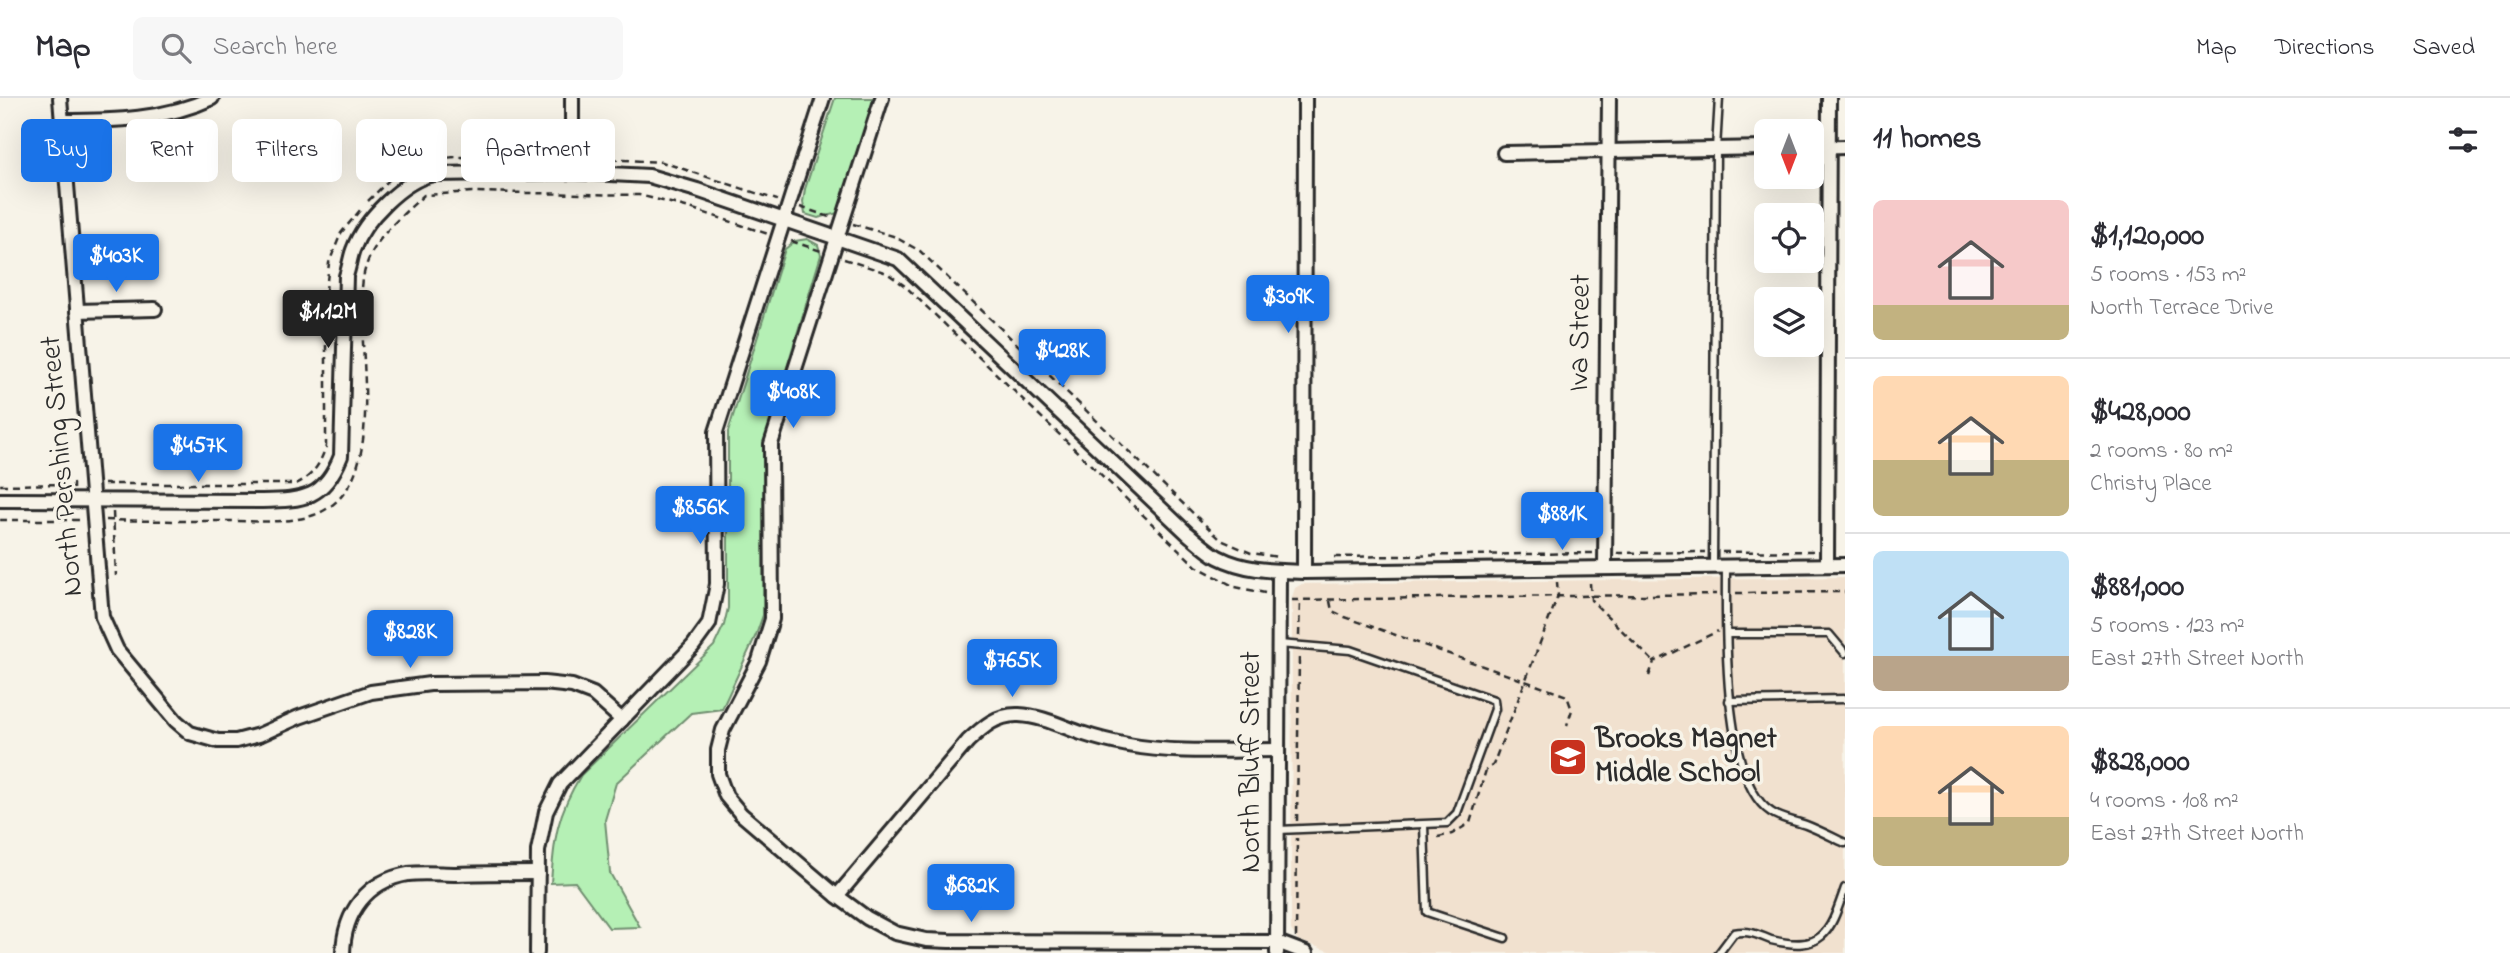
<!DOCTYPE html>
<html lang="en">
<head>
<meta charset="utf-8">
<style>
  body { margin:0; font-family:"Indie Flower",sans-serif; background:#f7f7f7; color:#2b2b33; height:100vh; display:flex; flex-direction:column; font-size:26px; white-space:nowrap }
  * { box-sizing:border-box; margin:0 }
  p { font-size:23px; color:#7c7c81 }
  .icon { flex:none; width:38px; height:38px; fill:none; stroke:currentColor; stroke-width:2; stroke-linecap:round; stroke-linejoin:round }
  .map { position:relative; flex:1; overflow:hidden }
  .sheet { display:flex; flex-direction:column; background:#fff; width:665px }
  .sheet>* { flex:none }
  .hud { position:absolute; left:21px; top:21px; width:665px; height:63px; display:flex; gap:14px }
  .needle { width:46px; rotate:180deg }
  .controls { position:absolute; left:1754px; top:21px; display:grid; gap:14px }
  .controls a { display:grid; place-items:center; width:70px; height:70px; border-radius:10px; background:#fff; box-shadow:0 7px 28px #0002; font-size:35px }
  .price { position:absolute; translate:-50% -60px; padding:0 16px; border-radius:7px; background:#1a73e8; color:#fff; font-size:23px; line-height:46px; filter:drop-shadow(0 2px 4px #0008) }
  .price::after { content:''; position:absolute; left:50%; top:42px; width:21px; height:16px; margin-left:-10px; background:inherit; clip-path:polygon(0 0,100% 0,50% 100%) }
  .price.selected { background:#222; color:#fff }
  ul { padding:0; list-style:none }
  li { display:flex; align-items:center; gap:21px; height:175px; padding:0 28px }
  li+li { border-top:2px solid #e1e1e2 }
  li span { display:grid; place-items:center; flex:none; width:196px; height:140px; border-radius:10px; color:#555 }
  li>.icon { margin-inline-start:auto }
  span .icon { width:84px; height:84px; fill:#fffc; stroke-width:1 }
  li b { font-size:30px }
  h2 { display:flex; justify-content:space-between; align-items:center; height:84px; padding:0 28px; font-size:30px }
  .tag { padding:0 24px; border-radius:10px; background:#fff; box-shadow:0 7px 28px #0002; font-size:24px; line-height:63px }
  .tag.selected { background:#1a73e8; color:#fff }
  header { display:flex; align-items:center; gap:42px; box-sizing:border-box; height:98px; padding:0 35px; background:#fff; border-bottom:2px solid #e1e1e2 }
  header strong { font-size:33px }
  nav { display:flex; gap:38px; margin-inline-start:auto; font-size:24px }
  .search { width:490px; height:63px; background:#f7f7f7; display:flex; align-items:center; gap:18px; box-sizing:border-box; padding:0 24px; border-radius:10px; color:#7c7c81; font-size:26px }
  main { display:flex; flex:1; min-height:0 }
  .map>svg:first-child { display:block }
</style>
</head>
<body>
<header>
<strong>Map</strong>
<div class="search"><svg class="icon" aria-label="search" viewBox="0 0 24 24"><circle cx="10" cy="10" r="6"/><path d="M15 15l6 6"/></svg>Search here</div>
<nav><a>Map</a><a>Directions</a><a>Saved</a></nav>
</header>
<main>
<div class="map">
<svg width="1845" height="855" viewBox="0 0 1845 855">
  <rect width="100%" height="100%" fill="#f7f3e8"/>
  <filter id="ink" filterUnits="userSpaceOnUse"><feTurbulence type="fractalNoise" baseFrequency=".0143" numOctaves="2"/><feDisplacementMap in="SourceGraphic" scale="14" xChannelSelector="R" yChannelSelector="G"/><feConvolveMatrix kernelMatrix="1 2 1 2 8 2 1 2 1" color-interpolation-filters="sRGB"/></filter>
  <g filter="url(#ink)">
    <path fill="#f1e1cf" d="M1845 479V855H1334L1298 842 1291 832 1292 499 1295 490 1302 486Z"/>
    <g fill="#b5f0b5" stroke="#708e70" stroke-width="2">
      <path d="M835 0H874L838 115 818 120 805 116 803 104 805 91Z"/>
      <path d="M807 141 818 147 821 157 764 345 763 517 756 537 722 611 691 615 616 685 605 722 610 775 640 829 609 830 575 784 551 785C554 740 557 716 581 677L714 548 724 527 728 510V334L785 151 795 143Z"/>
    </g>
    <g fill="none" stroke-linecap="round" stroke-linejoin="round">
      <defs>
        <g id="lane">
          <path d="M1713 468 1716 51 1719 0"/>
          <path d="M1726 468C1726 523 1721 682 1771 714 1781 721 1795 723 1806 727 1819 732 1832 739 1845 745"/>
          <path d="M1727 536H1829L1845 555"/>
          <path d="M1729 603 1845 601"/>
          <path d="M1424 727 1427 814 1505 840"/>
          <path d="M1278 732 1447 725 1457 715 1495 611 1494 602 1350 552 1279 546"/>
          <path d="M1719 855 1734 835C1748 832 1757 836 1771 842 1825 855 1830 833 1845 790"/>
        </g>
        <g id="street">
          <path d="M60 0 102 519 117 552 176 623 190 635 218 643H236L259 637 299 619 371 594 430 586 544 585 572 588 593 596 622 622"/>
          <path d="M572 0V74"/>
          <path d="M882 0 771 346 772 521 759 563 723 632 718 652V676L726 698 741 716 837 798 867 820 895 835 926 842 949 843 1277 844 1306 855"/>
          <path d="M62 23C113 23 165 22 212 0"/>
          <path d="M1811 50 1845 49"/>
          <path d="M1504 55 1766 50"/>
          <path d="M77 213 155 211"/>
          <path d="M0 402 262 403C304 402 324 401 341 358L346 178C349 170 350 160 353 152 364 122 403 82 434 76L572 74 649 78 697 92 898 161 1187 435C1197 443 1207 453 1218 459 1245 473 1275 473 1304 474L1845 467"/>
          <path d="M1827 467 1829 0"/>
          <path d="M1605 470 1609 0"/>
          <path d="M1304 474 1305 0"/>
          <path d="M837 798 968 643C983 629 997 616 1019 617 1041 618 1061 628 1081 635 1096 640 1112 644 1128 647 1176 656 1229 652 1278 652"/>
          <path d="M343 855C344 814 367 783 408 776 424 774 441 776 457 776 484 775 511 775 538 775"/>
          <path d="M537 855 538 753 546 714 560 686 693 548 709 526 717 486 716 334 823 0"/>
          <path d="M1277 855 1279 473"/>
        </g>
      </defs>
      <use href="#lane" stroke="#2b2b2b" stroke-width="11"/>
      <use href="#street" stroke="#2b2b2b" stroke-width="18"/>
      <g stroke="#2b2b2b" stroke-width="2.5" stroke-dasharray="7 5" stroke-linecap="butt">
        <path d="M587 60 662 64 777 102"/>
        <path d="M368 103 394 77 413 63 455 59 545 60"/>
        <path d="M800 109 830 119"/>
        <path d="M853 126 893 138 920 153 1221 442 1251 455 1278 459"/>
        <path d="M791 143 821 153"/>
        <path d="M844 161 887 175 905 188 1196 468 1235 489 1265 495"/>
        <path d="M104 386H296C314 377 320 366 326 348V192L329 165 341 135 361 111"/>
        <path d="M0 387 73 386V391"/>
        <path d="M113 414 116 478"/>
        <path d="M0 422H82"/>
        <path d="M106 422C147 423 188 423 229 423 256 423 288 426 314 417 394 388 354 246 363 181 368 145 399 120 424 97L472 94 639 97 690 110 768 136"/>
        <path d="M1722 454 1814 453"/>
        <path d="M1617 455 1705 454"/>
        <path d="M1334 459 1593 455"/>
        <path d="M1590 485 1591 502 1654 564"/>
        <path d="M1736 495 1845 494"/>
        <path d="M1292 502 1716 496"/>
        <path d="M1330 503 1332 513 1345 519 1567 598 1572 612 1567 627"/>
        <path d="M1299 538 1300 503"/>
        <path d="M1649 578 1654 564 1718 533"/>
        <path d="M1297 723 1299 558"/>
        <path d="M1438 739 1452 736 1470 725 1486 672 1493 667 1558 498 1557 484"/>
        <path d="M1296 839 1297 740"/>
      </g>
      <use href="#lane" stroke="#f7f3e8" stroke-width="6"/>
      <use href="#street" stroke="#f7f3e8" stroke-width="12"/>
    </g>
  </g>
  <defs>
    <symbol id="school-square" viewBox="-11 -11 22 22"><rect x="-9" y="-9" width="18" height="18" rx="4" fill="#c8321e" stroke="#f7f3e8"/><path d="M0-5L7-2L0 1L-7-2ZM-4 1L0 2.5L4 1V4Q0 6-4 4Z" fill="#fff"/></symbol>
  </defs>
  <g fill-rule="evenodd">
    <use href="#school-square" x="1546" y="637" width="44" height="44"/>
  </g>
  <g text-anchor="middle" dominant-baseline="central" stroke-width="7" stroke-linejoin="round" paint-order="stroke">
    <g font-size="30" fill="#2b2b2b" stroke="#f7f3e8">
      <text transform="translate(1581 235) rotate(-89)">Iva Street</text>
      <text transform="translate(63 368) rotate(-95)">North Pershing Street</text>
      <text transform="translate(1252 664) rotate(-90)">North Bluff Street</text>
    </g>
    <g font-size="30" font-weight="bold" fill="#2b2b2b" stroke="#f7f3e8" text-anchor="start">
      <text x="1595" y="642">Brooks Magnet<tspan x="1595" dy="34">Middle School</tspan></text>
    </g>
  </g>
</svg>
<div class="controls">
<a><svg class="needle" viewBox="-14 -14 28 28"><path d="M0-13l5 13h-10z" fill="#e53935"/><path d="M0 13l5-13h-10z" fill="#7c7c81"/></svg></a>
<a><svg class="icon" aria-label="locate" viewBox="0 0 24 24"><circle cx="12" cy="12" r="6"/><path d="M12 2v4M12 18v4M2 12h4M18 12h4"/></svg></a>
<a><svg class="icon" aria-label="layers" viewBox="0 0 24 24"><path d="M12 4l9 5-9 5-9-5zM3 14l9 5 9-5"/></svg></a>
</div>
<b class="price" style="left:116px;top:196px">$403K</b>
<b class="price" style="left:1288px;top:237px">$309K</b>
<b class="price selected" style="left:328px;top:252px">$1.12M</b>
<b class="price" style="left:1062px;top:291px">$428K</b>
<b class="price" style="left:793px;top:332px">$408K</b>
<b class="price" style="left:198px;top:386px">$457K</b>
<b class="price" style="left:700px;top:448px">$856K</b>
<b class="price" style="left:1562px;top:454px">$881K</b>
<b class="price" style="left:410px;top:572px">$828K</b>
<b class="price" style="left:1012px;top:601px">$765K</b>
<b class="price" style="left:971px;top:826px">$682K</b>
<div class="hud">
<a class="tag selected">Buy</a>
<a class="tag">Rent</a>
<a class="tag">Filters</a>
<a class="tag">New</a>
<a class="tag">Apartment</a>
</div>
</div>
<section class="sheet">
<h2>11 homes<svg class="icon" aria-label="filters" viewBox="0 0 24 24"><path d="M4 7h16M4 17h16"/><circle cx="9" cy="7" r="2"/><circle cx="15" cy="17" r="2"/></svg></h2>
<ul>
<li><span style="background:linear-gradient(#f6c9c9 75%,#c2b280 0)"><svg class="icon" aria-label="home" viewBox="0 0 24 24"><path d="M3 11l9-7 9 7M6 9v11h12V9"/></svg></span><div><b>$1,120,000</b><p>5 rooms · 153 m²</p><p>North Terrace Drive</p></div></li>
<li><span style="background:linear-gradient(#ffd9b3 60%,#c2b280 0)"><svg class="icon" aria-label="home" viewBox="0 0 24 24"><path d="M3 11l9-7 9 7M6 9v11h12V9"/></svg></span><div><b>$428,000</b><p>2 rooms · 80 m²</p><p>Christy Place</p></div></li>
<li><span style="background:linear-gradient(#bfe0f5 75%,#b9a48a 0)"><svg class="icon" aria-label="home" viewBox="0 0 24 24"><path d="M3 11l9-7 9 7M6 9v11h12V9"/></svg></span><div><b>$881,000</b><p>5 rooms · 123 m²</p><p>East 27th Street North</p></div></li>
<li><span style="background:linear-gradient(#ffd9b3 65%,#c2b280 0)"><svg class="icon" aria-label="home" viewBox="0 0 24 24"><path d="M3 11l9-7 9 7M6 9v11h12V9"/></svg></span><div><b>$828,000</b><p>4 rooms · 108 m²</p><p>East 27th Street North</p></div></li>
</ul>
</section>
</main>
</body>
</html>
